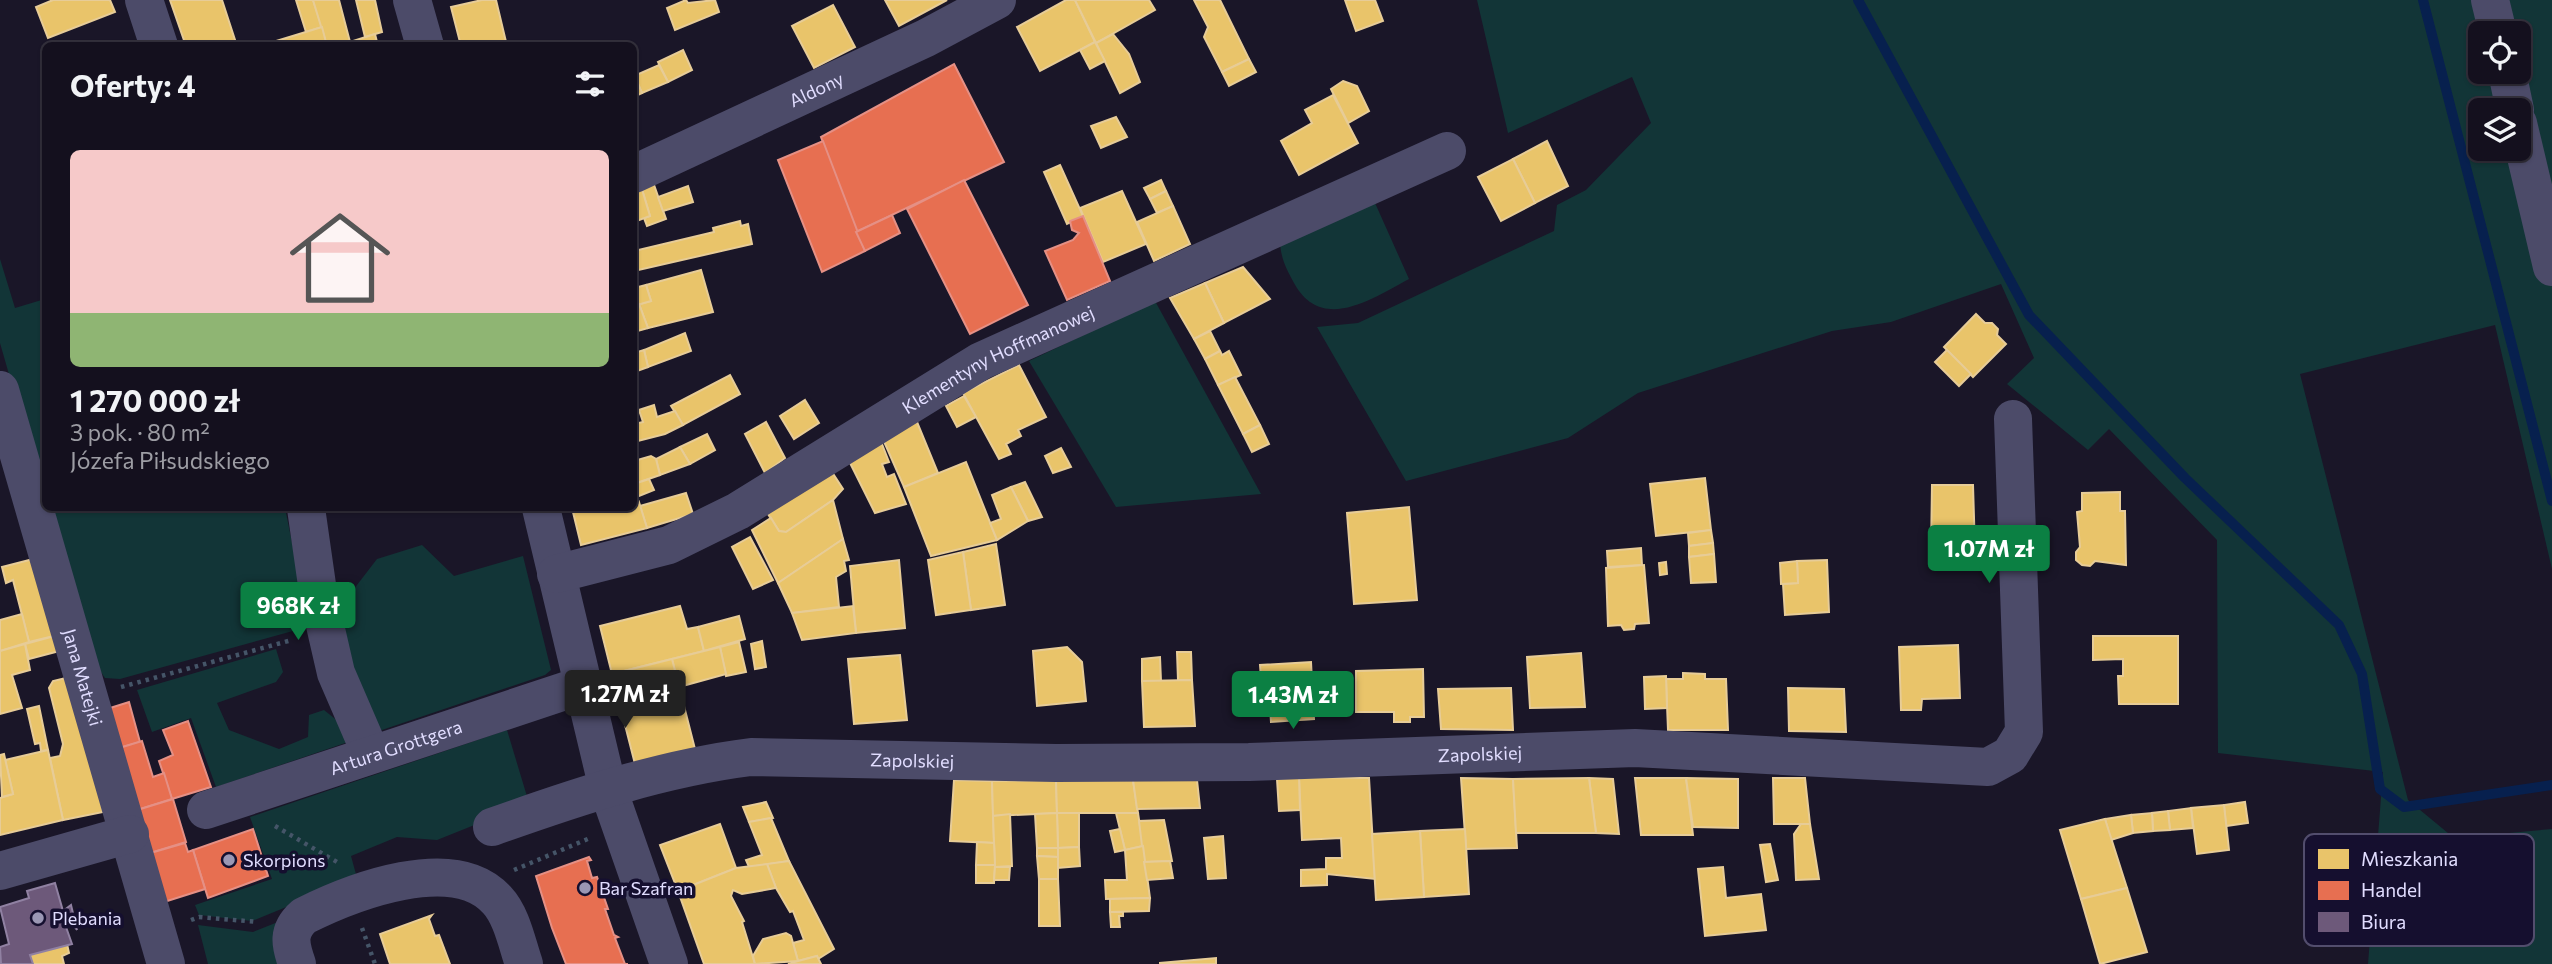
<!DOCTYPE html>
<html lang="pl">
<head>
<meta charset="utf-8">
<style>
  body { margin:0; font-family:Commissioner,sans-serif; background:#211e2b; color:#f1f3f6; height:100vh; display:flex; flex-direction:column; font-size:26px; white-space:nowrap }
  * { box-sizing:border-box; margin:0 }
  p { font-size:23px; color:#9d9da4 }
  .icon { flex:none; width:38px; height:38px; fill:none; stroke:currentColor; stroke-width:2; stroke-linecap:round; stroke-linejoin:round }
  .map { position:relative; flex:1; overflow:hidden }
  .sheet { position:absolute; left:42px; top:42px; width:595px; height:469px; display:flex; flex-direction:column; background:#14101e; border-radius:10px; box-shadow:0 2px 5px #0004,0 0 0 2px #33303c }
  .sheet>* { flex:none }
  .controls { position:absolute; left:2468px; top:21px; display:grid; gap:14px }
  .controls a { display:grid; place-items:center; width:63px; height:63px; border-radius:10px; background:#14101e; box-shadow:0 2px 5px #0004,0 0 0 2px #33303c; font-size:35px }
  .price { position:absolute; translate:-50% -60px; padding:0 16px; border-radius:7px; background:#0b8043; color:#fff; font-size:23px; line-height:46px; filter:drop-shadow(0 2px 4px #0008) }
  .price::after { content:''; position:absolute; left:50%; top:42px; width:21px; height:16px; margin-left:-10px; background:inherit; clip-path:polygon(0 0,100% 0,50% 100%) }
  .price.active { background:#222; color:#fff }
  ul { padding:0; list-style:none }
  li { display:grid; align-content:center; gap:14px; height:371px; padding:0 28px }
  li span { display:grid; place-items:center; height:217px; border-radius:10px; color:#555 }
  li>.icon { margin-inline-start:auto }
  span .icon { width:126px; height:126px; fill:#fffc; stroke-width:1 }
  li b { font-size:30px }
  h2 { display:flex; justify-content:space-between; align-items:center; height:84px; padding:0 28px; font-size:30px }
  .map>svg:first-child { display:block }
</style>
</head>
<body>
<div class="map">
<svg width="2552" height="964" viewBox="0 0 2552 964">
  <rect width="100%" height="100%" fill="#1a1628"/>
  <g fill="#123537" fill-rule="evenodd">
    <path d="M1477 0H2552V569L2495 325 2300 374 2408 800 2454 838 2552 829V964H2368L2383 772 2218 753 2217 540 2109 429 2088 450 2007 384 2034 358 2001 284 1891 322 1832 331 1638 393 1568 438 1406 481 1317 327 1358 323 1554 231 1557 205 1586 190 1651 123 1632 77 1508 133ZM2480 33H2518V72H2480ZM2480 110H2518V149H2480Z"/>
    <path d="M1371 194 1409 279C1373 298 1322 334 1294 283 1286 268 1281 259 1280 242Z"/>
    <path d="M0 259 15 308 45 299V500L0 343Z"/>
    <path d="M1155 301 1261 494 1116 507 1029 361Z"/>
    <path d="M48 508H285L308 621 300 629 120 679 105 678 96 665Z"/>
    <path d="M422 545 454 576 523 556 551 670 545 675 376 732 332 628 347 598 377 559Z"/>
    <path d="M276 649 283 672 276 682 217 703 229 730 279 749 308 737 309 715 324 710 349 730 354 740 216 787 191 718 152 732 137 690Z"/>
    <path d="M507 730 529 803 437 840 397 837 351 856 357 878 252 921 199 915 195 905 272 879 250 817Z"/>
    <path d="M283 920 281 964H208L198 925 253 932Z"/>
  </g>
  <g fill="#e9c46a" stroke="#e7cc97" stroke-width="2">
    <path d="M53 0H110L115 12 48 38 36 7Z"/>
    <path d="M170 0H222L237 46H186Z"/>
    <path d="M296 0H313L322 27 306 32Z"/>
    <path d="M313 0H339L350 42 327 46Z"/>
    <path d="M356 0H375L382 32 365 37Z"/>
    <path d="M482 0H496L507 46H461L451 7Z"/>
    <path d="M686 0 688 3 715 0 719 12 675 30 667 8Z"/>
    <path d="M885 0H947L899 26Z"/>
    <path d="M1066 0H1075L1095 42 1040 71 1017 27Z"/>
    <path d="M1075 0H1149L1155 10 1096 43Z"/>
    <path d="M1194 0H1220L1249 59 1222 72 1204 37 1208 27Z"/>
    <path d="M1345 0H1375L1383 21 1356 31Z"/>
    <path d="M833 5 855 47 814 68 792 26Z"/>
    <path d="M322 27 327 46H274L273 42Z"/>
    <path d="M375 34 378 46H333L350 42Z"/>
    <path d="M1113 34 1129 54 1140 82 1120 93 1096 43Z"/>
    <path d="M1095 42 1105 61 1090 69 1080 50Z"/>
    <path d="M683 50 692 70 668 82 658 62Z"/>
    <path d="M1249 59 1256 72 1229 86 1222 72Z"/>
    <path d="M659 65 668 82 642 93 634 76Z"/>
    <path d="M634 74 642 93 634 97Z"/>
    <path d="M1343 81 1357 86 1369 111 1348 123 1331 89Z"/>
    <path d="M1333 95 1358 143 1299 175 1281 141 1312 123 1305 110Z"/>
    <path d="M1116 117 1127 137 1101 148 1091 126Z"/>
    <path d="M1547 141 1568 186 1535 203 1513 159Z"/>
    <path d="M1513 159 1535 203 1501 221 1478 177Z"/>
    <path d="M1060 165 1083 216 1067 224 1044 172Z"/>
    <path d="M1161 180 1166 191 1150 199 1144 188Z"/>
    <path d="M653 182 666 219 647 226 644 218 650 216 641 186Z"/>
    <path d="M641 186 650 216 634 222V189Z"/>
    <path d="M688 186 693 202 663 211 658 197Z"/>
    <path d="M1122 191 1146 244 1103 262 1080 208Z"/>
    <path d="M1166 191 1173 206 1157 213 1150 199Z"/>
    <path d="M1173 206 1190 244 1154 261 1137 222Z"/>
    <path d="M740 221 741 226 748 224 752 244 634 271V251L714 232 713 228Z"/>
    <path d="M1243 267 1270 299 1224 323 1205 283Z"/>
    <path d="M701 270 713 312 648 328 639 304 651 301 646 285Z"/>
    <path d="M1205 283 1224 323 1194 339 1170 298Z"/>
    <path d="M646 285 651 301 634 306V288Z"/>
    <path d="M639 304 648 328 634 332V306Z"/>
    <path d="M1976 314 1985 323H1992L1998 329 1997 335 2006 344 1973 377 1944 347Z"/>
    <path d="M1210 331 1220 351 1205 359 1194 339Z"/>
    <path d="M685 333 691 351 648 367 644 350Z"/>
    <path d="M644 350 648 367 634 372V353Z"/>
    <path d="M1947 350 1971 374 1959 386 1935 362Z"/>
    <path d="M1220 351 1222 355 1229 351 1241 375 1218 385 1205 359Z"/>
    <path d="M1019 365 1046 417 1018 430 1021 436 1006 444 1011 454 999 459 963 393Z"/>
    <path d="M730 375 740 394 683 425 671 406Z"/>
    <path d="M1235 377 1260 425 1243 434 1218 385Z"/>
    <path d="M964 396 976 417 957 427 946 406Z"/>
    <path d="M805 400 819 423 794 439 780 416Z"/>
    <path d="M654 405 657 417 675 411 683 425 665 434 634 442V424L643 422 639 410Z"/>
    <path d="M766 422 785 458 765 473 745 434Z"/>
    <path d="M917 422 938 473 904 487 882 437Z"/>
    <path d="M1260 425 1269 444 1252 452 1243 434Z"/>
    <path d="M707 434 715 450 690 464 680 447Z"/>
    <path d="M880 439 889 462 882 464 887 477 894 474 906 504 875 513 847 457Z"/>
    <path d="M680 447 690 464 660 475 656 459Z"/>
    <path d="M1061 448 1071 467 1053 473 1045 456Z"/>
    <path d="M651 456 656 459 660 475 634 484V461Z"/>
    <path d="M966 462 997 540 931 556 904 487Z"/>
    <path d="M830 469 843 489 833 500 786 532 779 531 766 511Z"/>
    <path d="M1705 478 1711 530 1656 536 1650 484Z"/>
    <path d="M649 479 654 490 634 498V484Z"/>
    <path d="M1025 482 1042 517 1028 521 1011 487Z"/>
    <path d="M1932 485H1973L1975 551H1953L1949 555H1939L1931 551Z"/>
    <path d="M1011 487 1028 521 997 540 990 523 1001 519 992 495Z"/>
    <path d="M2120 492V511H2125L2126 565 2095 561 2090 566 2082 565 2076 560V552L2080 547 2077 512 2082 511V493Z"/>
    <path d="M686 493 693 514 647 528 640 506Z"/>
    <path d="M833 500 843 539 778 583 752 530 771 518 779 531 786 532Z"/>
    <path d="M639 502 647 528 581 545 572 508 622 509 634 508Z"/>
    <path d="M1409 507 1417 600 1354 604 1347 513Z"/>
    <path d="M1711 530 1713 543 1689 546 1688 533Z"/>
    <path d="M750 537 773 580 753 589 732 547Z"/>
    <path d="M843 539 849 560 844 561 846 571 836 577 839 607 792 613 778 583Z"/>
    <path d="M1713 543 1714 554 1689 557V546Z"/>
    <path d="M996 544 1005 605 971 610 963 552Z"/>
    <path d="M1641 548 1642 565 1608 567 1607 551Z"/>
    <path d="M963 552 971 610 936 615 928 560Z"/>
    <path d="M1714 554 1716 582 1691 583 1689 557Z"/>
    <path d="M41 557 62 634 29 642 13 580 6 583 2 567Z"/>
    <path d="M899 560 905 628 856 633 850 566Z"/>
    <path d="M1827 560 1829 612 1785 615 1783 584 1798 583 1797 561Z"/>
    <path d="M1797 561 1798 583 1781 584 1780 563Z"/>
    <path d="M1666 562 1667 574 1660 575 1659 563Z"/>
    <path d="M1644 565 1649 623 1635 624 1634 629 1624 630 1621 625 1608 626 1606 568Z"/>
    <path d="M680 606 687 629 698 627 704 651 612 674 600 626Z"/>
    <path d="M853 606 856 633 802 640 792 613Z"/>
    <path d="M22 614 29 642 0 651V620Z"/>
    <path d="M739 616 745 639 704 651 698 627Z"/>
    <path d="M62 634 67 649 29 659 25 644Z"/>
    <path d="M2093 636H2178V704H2119L2118 676H2123V659L2093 660Z"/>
    <path d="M762 641 766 667 755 669 751 644Z"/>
    <path d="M739 642 746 672 726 676 720 647Z"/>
    <path d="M25 644 30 670 12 675 22 708 0 714V651Z"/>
    <path d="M1958 645 1960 698 1922 699 1921 710H1901L1899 647Z"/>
    <path d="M720 647 726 674 679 687 672 659Z"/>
    <path d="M1067 647 1082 662 1086 701 1037 706 1033 651Z"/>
    <path d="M1177 652H1191L1192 680H1178Z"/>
    <path d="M1581 653 1585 707 1530 708 1527 657Z"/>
    <path d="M900 655 907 720 854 724 848 659Z"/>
    <path d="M1160 657 1161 681H1142V659Z"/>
    <path d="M672 659 695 749 635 764 612 674Z"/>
    <path d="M1311 662 1314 719 1271 722 1270 708 1263 709 1260 665Z"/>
    <path d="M1423 669 1424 717H1410V722H1394V712H1356V671Z"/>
    <path d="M1683 673 1705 674V679H1726L1728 730H1668L1666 679H1683Z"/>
    <path d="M74 676 103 812 63 820 50 758 60 756 63 744 49 688 53 681Z"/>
    <path d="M1666 676 1667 708 1645 709 1644 677Z"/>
    <path d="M1192 680 1195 726 1144 727 1142 681Z"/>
    <path d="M1511 688 1513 730 1441 729 1438 689Z"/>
    <path d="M1788 688 1844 689 1846 732 1789 731Z"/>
    <path d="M39 706 48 750 41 751 40 743 35 744 27 709Z"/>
    <path d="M48 750 63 820 0 835V798L13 794 5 760Z"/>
    <path d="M4 754 13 794 2 797 0 755Z"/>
    <path d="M1299 777 1369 778 1375 879 1327 874V885L1301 886V870L1326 869V858H1342L1341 838 1302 840Z"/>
    <path d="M1299 777 1300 810 1279 811 1277 779Z"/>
    <path d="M1461 778 1513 779 1517 848 1466 849Z"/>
    <path d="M1589 778 1613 779 1619 834 1596 833Z"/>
    <path d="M1589 778 1596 833H1516L1513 779Z"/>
    <path d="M1635 778H1686L1693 835H1641Z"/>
    <path d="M1686 778 1738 779V828L1693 827Z"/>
    <path d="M1773 778H1805L1810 824H1774Z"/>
    <path d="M954 780 992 781 994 843 950 841Z"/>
    <path d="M1056 780 1057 813 993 816 992 781Z"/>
    <path d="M1056 780H1133L1138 813H1057Z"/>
    <path d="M1133 780H1197L1200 808 1137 809Z"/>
    <path d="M766 802 773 818 749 822 743 807Z"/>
    <path d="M2245 802 2248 823 2226 826 2224 805Z"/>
    <path d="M2224 805 2229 850 2197 854 2191 808Z"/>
    <path d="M2191 808 2193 828 2170 830 2168 811Z"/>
    <path d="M2168 811 2170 830 2153 831 2152 813Z"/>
    <path d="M1057 813H1079V847L1058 848Z"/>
    <path d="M1057 813 1058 848H1037L1035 814Z"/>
    <path d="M1116 813H1138L1143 846 1125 850Z"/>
    <path d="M2152 813 2153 831 2133 833 2131 815Z"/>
    <path d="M1010 814 1012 866 995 867 993 816Z"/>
    <path d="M2131 815 2133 833 2111 840 2105 819Z"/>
    <path d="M771 818 789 861 749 867 746 860 762 855 749 822Z"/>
    <path d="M2105 819 2127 888 2081 899 2060 830Z"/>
    <path d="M1164 820 1172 861 1144 862 1139 821Z"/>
    <path d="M720 824 736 868 678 891 660 845Z"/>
    <path d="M1801 824H1810L1819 879 1796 880 1794 834Z"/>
    <path d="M1120 829 1125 850 1115 852 1110 831Z"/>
    <path d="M1465 829 1469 894 1424 897 1420 831Z"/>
    <path d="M1420 831 1424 897 1376 900 1372 834Z"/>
    <path d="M1223 836 1226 878 1208 879 1204 838Z"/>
    <path d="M977 842 994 843 995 865H976Z"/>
    <path d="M1770 844 1778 880 1766 882 1760 845Z"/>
    <path d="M1143 846 1150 898 1106 899 1105 880H1127L1125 850Z"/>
    <path d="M1079 847 1080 866 1058 868V848Z"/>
    <path d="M1037 848H1058V857L1037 856Z"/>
    <path d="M1037 856 1058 857V879H1039Z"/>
    <path d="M789 861 834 949 818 959 817 956 798 961 793 943 804 940 793 911 790 912 776 888 767 864Z"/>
    <path d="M1170 861 1173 878 1147 880 1144 862Z"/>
    <path d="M767 864 776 888 742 894 733 890 731 896 744 921 742 922 755 964H704L678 891 736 868Z"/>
    <path d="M976 865H995L994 883H976Z"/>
    <path d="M995 867H1010L1009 880H994Z"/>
    <path d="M1723 867 1726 898 1761 894 1766 930 1705 936 1698 869Z"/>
    <path d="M1039 879H1058L1060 926H1039Z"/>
    <path d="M2127 888 2147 952 2100 964 2081 899Z"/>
    <path d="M1150 898 1149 911 1110 912V899Z"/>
    <path d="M1110 912H1123V916H1119L1120 927H1111Z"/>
    <path d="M432 915 429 919 435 936 439 935 450 964H390L380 934Z"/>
    <path d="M786 933 791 936 798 961 755 964 753 956 763 939Z"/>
    <path d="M67 944 69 953 62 956 64 964H33L30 955Z"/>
    <path d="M817 956 821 964H788L798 961Z"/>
    <path d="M1216 958V964H1160V963Z"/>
  </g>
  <g fill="#e76f51" stroke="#e59085" stroke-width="2">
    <path d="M954 64 1004 162 856 232 821 137Z"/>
    <path d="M823 141 865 251 822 272 778 160Z"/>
    <path d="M964 180 1028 305 970 334 907 209Z"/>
    <path d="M892 215 900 233 865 251 856 232Z"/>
    <path d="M1083 216 1110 281 1067 300 1045 251 1073 240 1079 233 1072 230 1070 221Z"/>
    <path d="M129 702 140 742 116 749 107 709Z"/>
    <path d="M188 721 211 787 172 799 159 761 173 755 163 730Z"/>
    <path d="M142 741 153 777 164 773 172 799 134 811 116 749Z"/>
    <path d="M173 799 186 842 147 854 134 811Z"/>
    <path d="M253 829 268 876 208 898 193 850Z"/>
    <path d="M185 843 188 852 193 850 205 889 161 903 147 854Z"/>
    <path d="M589 857 591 860 587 861 592 878 597 877 608 909H605L614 935 618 937 615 938 625 964H628H566L552 928 536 876Z"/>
  </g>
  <path fill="#6d597a" stroke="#9081a2" stroke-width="2" d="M55 883 63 911 71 905 77 930 73 925 66 927 72 944 30 955 33 964H1L0 947 9 944 0 907 29 898 27 891Z"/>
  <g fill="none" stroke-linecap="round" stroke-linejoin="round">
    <g stroke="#07204e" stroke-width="10">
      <path d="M1858 0 2029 315 2185 478 2339 625 2362 674 2380 789 2404 807 2552 785"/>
      <path d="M2423 0 2552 501"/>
    </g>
    <g stroke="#455568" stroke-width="4.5" stroke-dasharray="3.5 5" stroke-linecap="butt">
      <path d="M121 687 292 640"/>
      <path d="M275 826 337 862"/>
      <path d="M514 870 590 838"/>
      <path d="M191 920 199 917 258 922"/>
      <path d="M362 928 375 964"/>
    </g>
    <g stroke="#4c4b69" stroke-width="38">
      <path d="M144 0 159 46"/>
      <path d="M412 0 425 46"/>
      <path d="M2490 0 2498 33"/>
      <path d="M2507 72 2515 110"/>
      <path d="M2518 123 2552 267"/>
      <path id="s1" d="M634 174 926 38 997 0"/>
      <path id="s2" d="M0 390 166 964"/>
      <path d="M306 508 319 599 336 673 371 754"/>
      <path d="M541 508 608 789 669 964"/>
      <path id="s3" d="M556 574 669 545 738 511 981 361 1447 151"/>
      <path id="s4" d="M206 810 583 685"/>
      <path id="s5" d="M492 827C576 797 663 768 751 757L1056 763 1249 762 1635 748 1988 767 2010 755 2024 732 2013 419"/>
      <path d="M0 871 130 834"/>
      <path d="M297 964C290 944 287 931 304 916 352 892 454 852 497 900 512 916 517 944 524 964"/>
    </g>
  </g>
  <g fill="#9b97b4" stroke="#150f2f" stroke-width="2.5">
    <circle cx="229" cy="860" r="7"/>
    <circle cx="585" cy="888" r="7"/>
    <circle cx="38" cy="918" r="7"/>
  </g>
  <g text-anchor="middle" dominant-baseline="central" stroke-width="7" stroke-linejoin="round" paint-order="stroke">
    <g font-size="18" fill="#e1ddff" stroke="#150f2f">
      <text stroke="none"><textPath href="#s1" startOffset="201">Aldony</textPath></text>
      <text stroke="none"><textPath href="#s3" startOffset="495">Klementyny Hoffmanowej</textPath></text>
      <text stroke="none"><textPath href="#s2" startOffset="299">Jana Matejki</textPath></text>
      <text stroke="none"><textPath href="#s4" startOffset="200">Artura Grottgera</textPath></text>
      <text stroke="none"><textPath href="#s5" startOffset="998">Zapolskiej</textPath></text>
      <text stroke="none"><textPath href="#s5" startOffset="430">Zapolskiej</textPath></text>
    </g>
    <g font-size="18" fill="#e1ddff" stroke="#150f2f" text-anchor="start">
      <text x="243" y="860">Skorpions</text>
      <text x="599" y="888">Bar Szafran</text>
      <text x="52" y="918">Plebania</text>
    </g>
  </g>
  <rect x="2304" y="834" width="230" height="112" rx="10" fill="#150f2f" stroke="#524d6d" stroke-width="2"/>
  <rect x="2318" y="849" width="31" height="20" fill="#e9c46a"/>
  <rect x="2318" y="881" width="31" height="19" fill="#e76f51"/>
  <rect x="2318" y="912" width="31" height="20" fill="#6d597a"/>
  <g font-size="19" fill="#e1ddff">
    <text x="2361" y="866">Mieszkania</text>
    <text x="2361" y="897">Handel</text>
    <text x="2361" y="929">Biura</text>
  </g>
</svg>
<div class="controls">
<a><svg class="icon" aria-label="locate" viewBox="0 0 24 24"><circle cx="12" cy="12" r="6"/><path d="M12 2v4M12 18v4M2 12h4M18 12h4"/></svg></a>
<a><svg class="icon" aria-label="layers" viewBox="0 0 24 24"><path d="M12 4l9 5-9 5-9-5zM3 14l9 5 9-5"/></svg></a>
</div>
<b class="price" style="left:1989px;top:585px">1.07M zł</b>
<b class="price" style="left:298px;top:642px">968K zł</b>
<b class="price active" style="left:625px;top:730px">1.27M zł</b>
<b class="price" style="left:1293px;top:731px">1.43M zł</b>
<section class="sheet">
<h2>Oferty: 4<svg class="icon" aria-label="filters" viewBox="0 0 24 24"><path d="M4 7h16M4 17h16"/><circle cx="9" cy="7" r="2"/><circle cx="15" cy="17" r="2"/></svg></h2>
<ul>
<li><span style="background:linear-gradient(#f6c9c9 75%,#8fb573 0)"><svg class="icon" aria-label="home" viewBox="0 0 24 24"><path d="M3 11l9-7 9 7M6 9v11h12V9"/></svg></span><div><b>1 270 000 zł</b><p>3 pok. · 80 m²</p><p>Józefa Piłsudskiego</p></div></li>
</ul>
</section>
</div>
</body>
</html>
